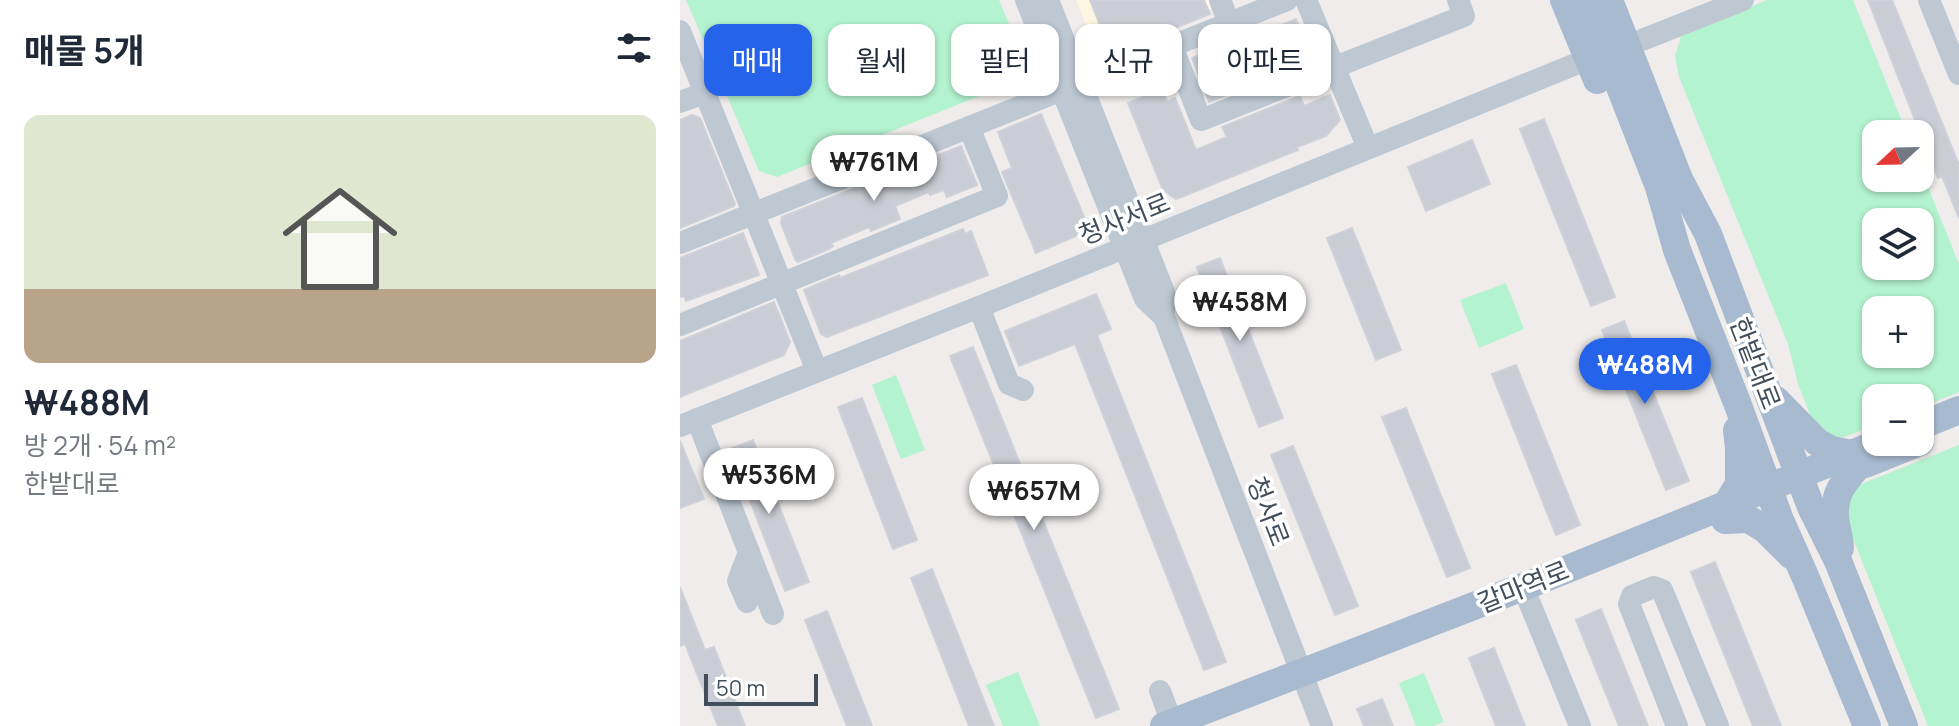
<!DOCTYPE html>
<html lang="ko">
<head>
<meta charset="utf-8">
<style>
  body { margin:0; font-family:Manrope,"Noto Sans KR",sans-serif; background:#f6f6f7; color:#1f2937; height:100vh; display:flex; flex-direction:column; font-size:30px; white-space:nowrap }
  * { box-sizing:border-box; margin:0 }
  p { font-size:26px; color:#747a83 }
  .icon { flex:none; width:44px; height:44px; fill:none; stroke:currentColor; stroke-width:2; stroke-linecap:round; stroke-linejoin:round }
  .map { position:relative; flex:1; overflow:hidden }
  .drawer { display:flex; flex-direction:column; background:#fff; width:680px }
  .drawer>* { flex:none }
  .hud { position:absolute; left:24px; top:24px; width:760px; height:72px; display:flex; gap:16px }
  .needle { width:52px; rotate:248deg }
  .buttons { position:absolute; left:1182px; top:120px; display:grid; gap:16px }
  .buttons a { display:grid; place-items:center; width:72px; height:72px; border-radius:16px; background:#fff; box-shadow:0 2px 6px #0004; font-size:40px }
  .scale { position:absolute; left:24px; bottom:20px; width:114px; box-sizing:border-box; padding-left:8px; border:4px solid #424e5b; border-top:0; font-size:22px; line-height:28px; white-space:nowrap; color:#424e5b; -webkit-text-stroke:6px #fff; paint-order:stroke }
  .price { position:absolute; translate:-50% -68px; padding:0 18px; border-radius:28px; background:#fff; color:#222; font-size:26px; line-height:52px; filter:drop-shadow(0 2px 4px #0008) }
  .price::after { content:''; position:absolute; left:50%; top:48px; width:24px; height:18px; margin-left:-12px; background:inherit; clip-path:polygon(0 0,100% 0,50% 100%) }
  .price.active { background:#2563eb; color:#fff }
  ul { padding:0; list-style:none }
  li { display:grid; align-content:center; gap:16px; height:424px; padding:0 24px }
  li+li { border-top:2px solid #e0e1e3 }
  li span { display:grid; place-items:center; height:248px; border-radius:16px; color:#555 }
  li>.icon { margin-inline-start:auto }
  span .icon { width:144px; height:144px; fill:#fffc; stroke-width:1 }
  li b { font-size:34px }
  h2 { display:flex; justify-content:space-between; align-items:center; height:96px; padding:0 24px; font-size:34px }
  .tag { padding:0 28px; border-radius:16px; background:#fff; box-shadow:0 2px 6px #0004; font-size:28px; line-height:72px }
  .tag.active { background:#2563eb; color:#fff }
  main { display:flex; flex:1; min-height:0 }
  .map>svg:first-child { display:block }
</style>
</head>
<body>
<main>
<section class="drawer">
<h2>매물 5개<svg class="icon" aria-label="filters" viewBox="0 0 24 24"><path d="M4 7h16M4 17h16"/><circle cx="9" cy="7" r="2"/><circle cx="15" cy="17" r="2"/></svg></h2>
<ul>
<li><span style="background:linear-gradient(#dfe7d0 70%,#b9a48a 0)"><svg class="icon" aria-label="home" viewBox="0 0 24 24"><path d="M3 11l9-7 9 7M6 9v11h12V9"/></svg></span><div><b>₩488M</b><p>방 2개 · 54 m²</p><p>한밭대로</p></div></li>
</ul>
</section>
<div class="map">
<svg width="1279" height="726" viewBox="0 0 1279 726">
  <rect width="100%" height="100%" fill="#efeceb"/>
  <path fill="#fef6e1" d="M396 0H535L538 7 438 47H430L411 38Z"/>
  <g fill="#b4f3cf" fill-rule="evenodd">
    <path d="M6 0H319L346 64 337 81 97 177 79 171Z"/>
    <path d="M1087 0H1173L1227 134H1196V178H1240V167L1279 264V392L1240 408V398H1196V425L1164 437 1153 438 1132 420 1118 384 1108 344 999 77 995 56 1001 36ZM1196 222H1240V266H1196ZM1196 310H1240V354H1196Z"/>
    <path d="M826 283 844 329 799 348 780 300Z"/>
    <path d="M216 375 245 450 221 459 192 385Z"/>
    <path d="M1279 445V726H1248L1170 531 1167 513 1174 487Z"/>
    <path d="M338 672 360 726H323L306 685Z"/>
    <path d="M744 673 764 722 753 726H736L719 683Z"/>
  </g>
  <g fill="#cacdd5" stroke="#cfd1d9" stroke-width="2">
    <path d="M410 0H524L530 14 490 30 488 26 435 48 428 45Z"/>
    <path d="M1188 0H1212L1279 165V218L1262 176 1258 178Z"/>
    <path d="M616 19 631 56 574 78 575 80 546 91 548 94 529 102 512 58 530 51 531 54 564 40 563 37 586 28 587 31Z"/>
    <path d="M482 89 487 102 495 98 516 150 547 137 542 127 620 96 624 106 650 95 660 120 646 136 617 147 618 150 496 199 483 190 448 103Z"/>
    <path d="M361 114 404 217 396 236 356 253 322 172 332 168 318 132Z"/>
    <path d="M12 115 20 118 55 204 54 206 0 228V120Z"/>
    <path d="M864 119 935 297 911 306 840 129Z"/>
    <path d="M792 140 810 184 746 211 728 167Z"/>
    <path d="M281 146 297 185 267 197 264 190 250 195 249 192 215 206 220 219 191 231 189 227 151 243 153 246 149 249 118 262 115 259 101 223 102 217Z"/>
    <path d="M672 228 721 350 696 360 647 238Z"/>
    <path d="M283 229 285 234 291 231 308 275 147 337 141 334 124 290 159 275 160 278Z"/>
    <path d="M63 233 79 275 6 301 4 296 0 297V258Z"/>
    <path d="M540 258 603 418 579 427 517 267Z"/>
    <path d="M416 294 431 329 417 335 546 662 524 670 395 344 339 366 325 331Z"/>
    <path d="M94 302 110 342 104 355 0 397V341Z"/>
    <path d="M944 321 1009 481 986 490 922 330Z"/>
    <path d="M293 347 439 709 416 718 270 356Z"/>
    <path d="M836 365 900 525 876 535 812 374Z"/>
    <path d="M182 398 237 540 213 549 158 407Z"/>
    <path d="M726 408 790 568 767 577 702 417Z"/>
    <path d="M73 440 129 582 105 591 50 449Z"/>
    <path d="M0 441 24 499 0 508Z"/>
    <path d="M613 446 678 606 655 615 591 455Z"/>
    <path d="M1035 562 1101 726H1073L1011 572Z"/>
    <path d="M252 569 314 726H289L231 578Z"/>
    <path d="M0 587 25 650 34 647 65 726H38L5 644 0 646Z"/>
    <path d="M921 609 968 726H939L896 620Z"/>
    <path d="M147 611 192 726H167L125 620Z"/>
    <path d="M814 648 845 726H816L789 658Z"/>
    <path d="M702 699 713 726H684L677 709Z"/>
  </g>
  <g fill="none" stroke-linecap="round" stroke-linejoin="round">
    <g stroke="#bdc8d3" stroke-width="22">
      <path d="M346 0 465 299 484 317"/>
      <path d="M368 0 484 292V317L642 726"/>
      <path d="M540 0 549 23"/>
      <path d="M626 0 688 148"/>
      <path d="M1249 0 1279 74"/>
      <path d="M0 31 137 371"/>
      <path d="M962 40 1063 0"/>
      <path d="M492 46 521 120 784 16 778 0"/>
      <path d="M0 102 25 93"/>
      <path d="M0 243 607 0"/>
      <path d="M299 307 329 384 343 390"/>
      <path d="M0 325 317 196 289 127"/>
      <path d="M17 419 93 614"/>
      <path d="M0 426 299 307 908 59"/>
      <path d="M848 599 900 726"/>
      <path d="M67 602 58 581 69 552"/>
      <path d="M480 691 492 723"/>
      <path d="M997 726 949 604 952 596 974 587 982 590 1038 726"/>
    </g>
    <g stroke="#a8bacf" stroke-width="28">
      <path d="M884 0 917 80"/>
      <path d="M906 0 979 187 997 250 1058 405 1100 520 1125 576 1187 726"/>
      <path d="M929 0 999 179 1028 234 1131 507 1158 561 1224 726"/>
      <path d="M1096 400 1137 442 1152 450 1171 454"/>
      <path d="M1240 426 1279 410"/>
      <path d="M1185 464 1240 442"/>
      <path d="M1047 504 1059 484V448L1057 430"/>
      <path d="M1045 520 1068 519 1085 529 1111 555"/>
      <path d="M1160 548C1160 537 1155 526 1155 515 1154 493 1164 482 1177 467"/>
      <path d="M484 726 858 581 1201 442"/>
    </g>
  </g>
  <g text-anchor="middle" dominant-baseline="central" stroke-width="7" stroke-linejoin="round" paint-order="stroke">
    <g font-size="26" fill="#424e5b" stroke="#fff">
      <text transform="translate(444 218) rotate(-22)">청사서로</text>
      <text transform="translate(1076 363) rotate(69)">한밭대로</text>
      <text transform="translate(589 511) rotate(69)">청사로</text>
      <text transform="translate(843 586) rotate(-22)">갈마역로</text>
    </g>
  </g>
</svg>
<div class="buttons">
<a><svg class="needle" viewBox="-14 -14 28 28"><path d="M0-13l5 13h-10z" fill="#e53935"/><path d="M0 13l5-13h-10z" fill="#747a83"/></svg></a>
<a><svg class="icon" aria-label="layers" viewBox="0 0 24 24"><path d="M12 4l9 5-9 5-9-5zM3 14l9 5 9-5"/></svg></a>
<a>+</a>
<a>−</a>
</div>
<div class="scale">50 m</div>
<b class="price" style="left:194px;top:203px">₩761M</b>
<b class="price" style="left:560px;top:343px">₩458M</b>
<b class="price active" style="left:965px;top:406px">₩488M</b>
<b class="price" style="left:89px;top:516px">₩536M</b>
<b class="price" style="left:354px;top:532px">₩657M</b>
<div class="hud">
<a class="tag active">매매</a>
<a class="tag">월세</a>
<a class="tag">필터</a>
<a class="tag">신규</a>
<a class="tag">아파트</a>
</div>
</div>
</main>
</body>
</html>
